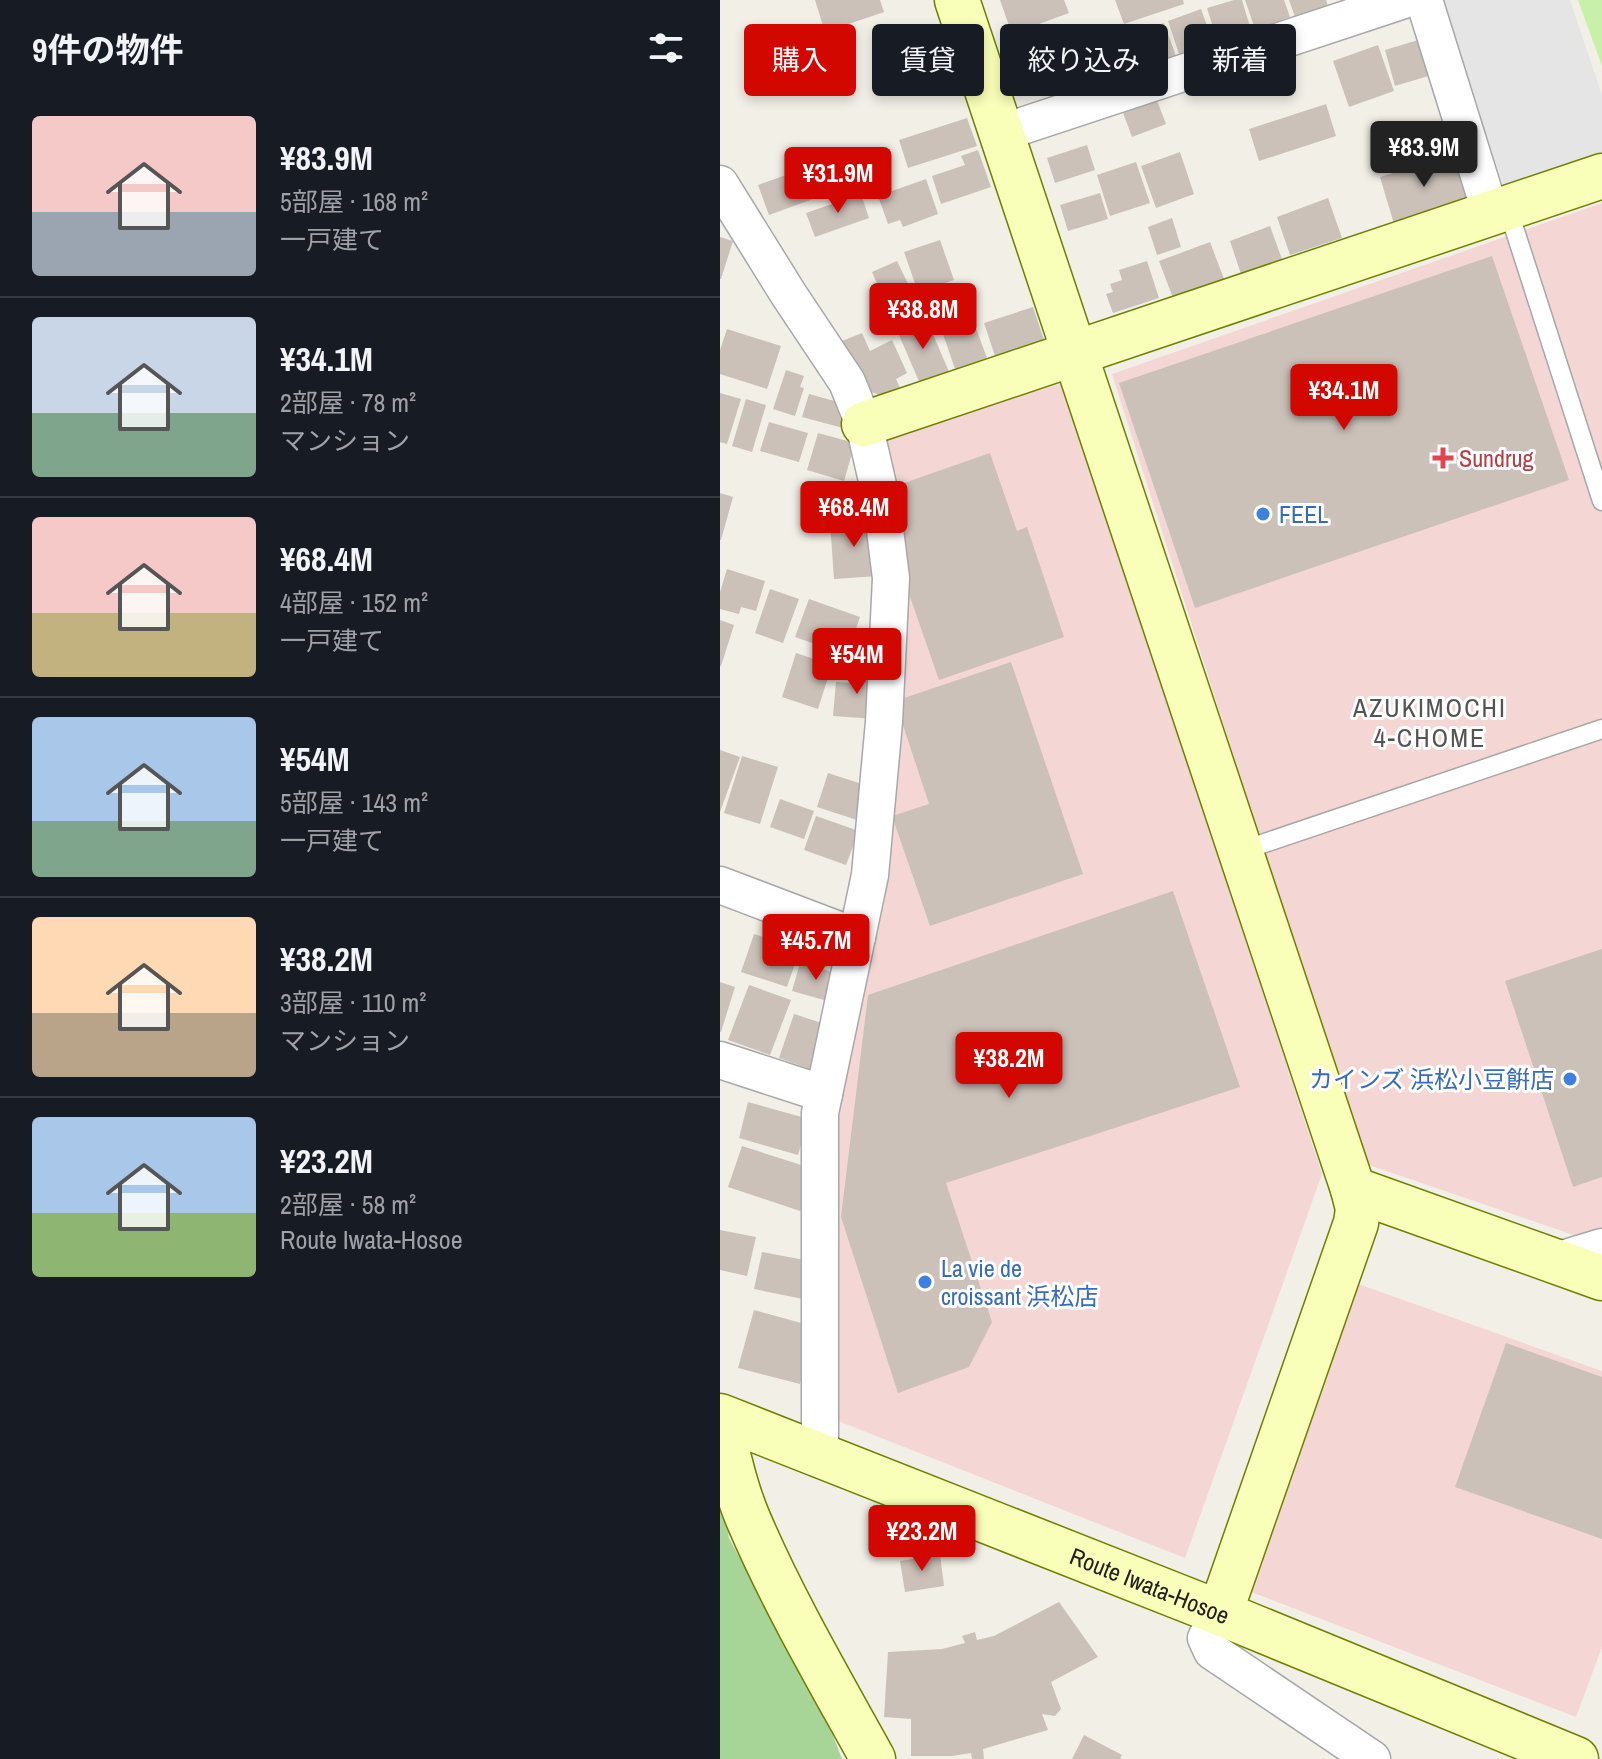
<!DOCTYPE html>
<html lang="ja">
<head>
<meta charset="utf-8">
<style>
  body { margin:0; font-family:"Archivo Narrow","Noto Sans JP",sans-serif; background:#20242c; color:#f1f3f6; height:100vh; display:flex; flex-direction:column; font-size:30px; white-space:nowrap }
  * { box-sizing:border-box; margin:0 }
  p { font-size:26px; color:#9ea1a6 }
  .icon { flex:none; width:44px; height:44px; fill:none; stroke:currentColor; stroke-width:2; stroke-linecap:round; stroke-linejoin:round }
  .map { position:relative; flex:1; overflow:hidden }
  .sheet { display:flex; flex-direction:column; background:#171b24; width:720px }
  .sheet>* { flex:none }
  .guide { position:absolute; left:24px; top:24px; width:738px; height:72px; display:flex; gap:16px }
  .price { position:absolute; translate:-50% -68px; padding:0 18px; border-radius:8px; background:#d20800; color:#fff; font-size:26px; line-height:52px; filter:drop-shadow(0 2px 4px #0008) }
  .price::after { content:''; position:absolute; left:50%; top:48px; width:24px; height:18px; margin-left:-12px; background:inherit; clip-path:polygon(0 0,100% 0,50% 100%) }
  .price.active { background:#222; color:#fff }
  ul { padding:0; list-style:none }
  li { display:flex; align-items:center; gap:24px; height:200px; padding:0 32px }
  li+li { border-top:2px solid #363941 }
  li span { display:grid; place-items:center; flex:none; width:224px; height:160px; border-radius:8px; color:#555 }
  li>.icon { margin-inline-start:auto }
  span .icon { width:96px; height:96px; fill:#fffc; stroke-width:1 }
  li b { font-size:34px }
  h2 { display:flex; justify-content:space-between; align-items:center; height:96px; padding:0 32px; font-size:34px }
  .tag { padding:0 28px; border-radius:8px; background:#171b24; box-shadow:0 4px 12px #0003; font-size:28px; line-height:72px }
  .tag.active { background:#d20800; color:#fff }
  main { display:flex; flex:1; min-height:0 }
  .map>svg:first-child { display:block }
</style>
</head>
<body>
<main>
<section class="sheet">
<h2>9件の物件<svg class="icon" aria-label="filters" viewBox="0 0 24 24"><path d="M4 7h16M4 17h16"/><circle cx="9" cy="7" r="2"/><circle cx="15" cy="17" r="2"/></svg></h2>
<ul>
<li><span style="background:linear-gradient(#f6c9c9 60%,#9aa5b1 0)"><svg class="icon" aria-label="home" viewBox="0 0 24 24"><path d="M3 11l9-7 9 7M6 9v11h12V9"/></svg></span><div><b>¥83.9M</b><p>5部屋 · 168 m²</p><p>一戸建て</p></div></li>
<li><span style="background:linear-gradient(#c9d6e8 60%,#7fa58c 0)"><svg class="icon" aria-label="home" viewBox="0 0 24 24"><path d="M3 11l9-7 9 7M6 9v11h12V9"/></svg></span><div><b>¥34.1M</b><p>2部屋 · 78 m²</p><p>マンション</p></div></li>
<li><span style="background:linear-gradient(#f6c9c9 60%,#c2b280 0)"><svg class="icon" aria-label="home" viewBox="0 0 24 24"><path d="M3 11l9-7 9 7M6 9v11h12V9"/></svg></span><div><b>¥68.4M</b><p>4部屋 · 152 m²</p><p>一戸建て</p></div></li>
<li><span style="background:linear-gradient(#a9c7e8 65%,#7fa58c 0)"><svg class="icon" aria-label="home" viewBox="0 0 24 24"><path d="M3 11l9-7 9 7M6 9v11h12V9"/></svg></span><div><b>¥54M</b><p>5部屋 · 143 m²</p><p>一戸建て</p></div></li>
<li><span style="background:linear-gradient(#ffd9b3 60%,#b9a48a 0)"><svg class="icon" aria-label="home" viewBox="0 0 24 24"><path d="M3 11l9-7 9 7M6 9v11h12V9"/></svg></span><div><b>¥38.2M</b><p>3部屋 · 110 m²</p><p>マンション</p></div></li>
<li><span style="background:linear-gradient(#a9c7e8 60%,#8fb573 0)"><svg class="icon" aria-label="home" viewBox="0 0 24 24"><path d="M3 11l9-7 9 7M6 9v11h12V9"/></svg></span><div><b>¥23.2M</b><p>2部屋 · 58 m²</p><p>Route Iwata-Hosoe</p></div></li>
</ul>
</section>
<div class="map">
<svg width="882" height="1759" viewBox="0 0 882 1759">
  <rect width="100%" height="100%" fill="#f2efe7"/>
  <g fill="#f4d7d5">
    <path d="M882 203V1235L868 1240 643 1163 392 374Z"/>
    <path d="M343 383 602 1174 465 1558 108 1417 111 1116 148 952 160 436Z"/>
    <path d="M616 1276 882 1371V1647L856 1717 521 1588Z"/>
  </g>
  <path fill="#c9f0a9" d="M858 0H882V66Z"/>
  <path fill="#a7d598" d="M0 1487 9 1538 111 1730 122 1759H0Z"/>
  <path fill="#e5e5e5" d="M720 0H850L882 95V156L785 189Z"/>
  <g fill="#cbc1b9">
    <path d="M95 0H160L164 12 105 32Z"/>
    <path d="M280 0H344L349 13 292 34Z"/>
    <path d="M395 0H463L464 4 404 24Z"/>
    <path d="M514 0H522L531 30 497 40 487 8Z"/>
    <path d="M525 0H564L570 17 535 29Z"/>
    <path d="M569 0H606L608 6 575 17Z"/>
    <path d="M481 9 493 42 459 54 448 21Z"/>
    <path d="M444 23 456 56 419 68 408 35Z"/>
    <path d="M358 28 366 52 315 70 307 47Z"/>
    <path d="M405 37 417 71 382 83 370 49Z"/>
    <path d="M705 38 715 74 675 86 665 50Z"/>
    <path d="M658 45 674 91 629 107 613 61Z"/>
    <path d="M366 57 376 85 334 101 323 73Z"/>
    <path d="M436 98 446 124 412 137 402 110Z"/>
    <path d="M606 104 616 136 539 161 529 129Z"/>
    <path d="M247 118 257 146 188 168 179 140Z"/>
    <path d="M367 145 375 170 335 183 327 158Z"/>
    <path d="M162 147 171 172 118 190 110 164Z"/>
    <path d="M258 150 271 187 221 204 212 176 245 165 241 156Z"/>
    <path d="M460 152 474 194 436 208 421 166Z"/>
    <path d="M735 154 749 201 674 224 660 177Z"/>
    <path d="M416 162 430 203 390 216 377 175Z"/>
    <path d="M83 169 93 199 49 215 38 185Z"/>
    <path d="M206 179 218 214 183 227 180 220 168 224 158 196Z"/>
    <path d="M380 193 388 219 348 231 340 205Z"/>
    <path d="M141 194 149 218 95 237 86 213Z"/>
    <path d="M608 198 622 238 570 255 557 217Z"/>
    <path d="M452 218 461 247 437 255 428 227Z"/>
    <path d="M550 226 563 262 522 277 510 241Z"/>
    <path d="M0 237 13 241 1 279H0Z"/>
    <path d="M220 240 234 280 198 292 184 252Z"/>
    <path d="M490 242 504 279 453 298 439 261Z"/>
    <path d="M772 256 849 480 475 608 399 383Z"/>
    <path d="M177 261 190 288 164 300 152 272Z"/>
    <path d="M427 261 439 298 393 313 386 294 393 292 390 284 402 280 399 270Z"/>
    <path d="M240 283 252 315 215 328 204 296Z"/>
    <path d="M313 307 325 343 276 359 264 323Z"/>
    <path d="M205 316 230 374 201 386 176 328Z"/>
    <path d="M254 323 267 358 235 369 223 334Z"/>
    <path d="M7 329 61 346 47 389 0 374V350Z"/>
    <path d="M142 333 150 351 172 340 187 373 176 379 180 388 163 396 145 390 122 341Z"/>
    <path d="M66 370 84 376 80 387 84 388 75 416 53 409Z"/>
    <path d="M0 393 21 399 7 444 0 442Z"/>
    <path d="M89 394 129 405 123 428 82 417Z"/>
    <path d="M26 399 46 405 32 452 12 446Z"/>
    <path d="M49 422 88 433 79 462 40 451Z"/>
    <path d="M98 433 135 443 124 481 87 470Z"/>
    <path d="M270 453 297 531 307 527 344 637 219 680 189 594 181 484Z"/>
    <path d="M0 493 13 497 1 540H0Z"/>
    <path d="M154 518 158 576 114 579 110 522Z"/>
    <path d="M7 569 45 581 36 611 21 607 19 614 0 609V592Z"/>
    <path d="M50 589 79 599 63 643 35 633Z"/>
    <path d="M89 599 140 617 127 655 75 637Z"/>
    <path d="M0 620 14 625 1 666H0Z"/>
    <path d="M76 653 112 665 98 709 62 697Z"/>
    <path d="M291 662 363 874 210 926 172 816 209 804 175 701Z"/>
    <path d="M131 671 159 674 155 719 113 716 116 682 130 683Z"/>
    <path d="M0 750 20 757 0 812Z"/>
    <path d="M22 756 58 767 40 824 4 813Z"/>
    <path d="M108 773 148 786 137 820 97 807Z"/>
    <path d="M60 799 94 811 84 839 50 827Z"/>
    <path d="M96 816 139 831 126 865 84 850Z"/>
    <path d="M453 891 520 1087 226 1183 272 1322 249 1367 178 1393 121 1217 148 995Z"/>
    <path d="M34 934 80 949 67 987 21 972Z"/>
    <path d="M882 949V1177L853 1187 785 981Z"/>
    <path d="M80 963 120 974 111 1002 72 991Z"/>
    <path d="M0 982 15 987 1 1032H0Z"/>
    <path d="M29 985 71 1000 50 1055 8 1040Z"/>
    <path d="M74 1014 111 1026 95 1071 59 1058Z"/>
    <path d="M28 1102 89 1119 78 1155 19 1138Z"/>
    <path d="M22 1146 100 1171 86 1213 8 1187Z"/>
    <path d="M0 1230 36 1237 27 1276 0 1270Z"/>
    <path d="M42 1252 95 1262 88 1300 34 1289Z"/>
    <path d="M34 1310 96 1327 80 1384 18 1368Z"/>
    <path d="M786 1343 882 1377V1539L735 1487Z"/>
    <path d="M220 1555 224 1586 185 1592 180 1561Z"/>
    <path d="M339 1602 378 1657 331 1682 341 1709 335 1716 322 1714 328 1730 263 1749 264 1759H252L251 1753 232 1756H191V1719L164 1717 168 1652 222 1649 245 1643 242 1636 255 1632 257 1640 274 1636Z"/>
    <path d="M364 1735 402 1755 400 1759H352Z"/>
  </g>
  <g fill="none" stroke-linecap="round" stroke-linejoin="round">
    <defs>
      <g id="lane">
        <path d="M787 206 882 501"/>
        <path d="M521 851 882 729"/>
      </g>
      <g id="street">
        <path d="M704 0 770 211"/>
        <path d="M281 133 684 0"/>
        <path d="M0 184 69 295 127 382 144 424 161 498 171 578 164 722 150 875 100 1113V1453"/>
        <path d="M0 885 137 937"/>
        <path d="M0 1060 104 1094"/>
        <path d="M836 1261 882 1247"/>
        <path d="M500 1613 486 1638 492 1651 652 1759"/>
      </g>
      <g id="secondary">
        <path d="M237 0 633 1189"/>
        <path d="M144 424 882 176"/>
        <path id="s1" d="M0 1416 500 1613 856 1759"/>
        <path d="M0 1421C8 1454 15 1489 29 1521 63 1601 111 1683 153 1759"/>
        <path d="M500 1613 636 1223 638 1209 633 1189 882 1278"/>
      </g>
    </defs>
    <use href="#lane" stroke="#a8a8a8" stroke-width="21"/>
    <use href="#street" stroke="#a8a8a8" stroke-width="39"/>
    <use href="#secondary" stroke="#6d8000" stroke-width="47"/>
    <use href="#lane" stroke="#fff" stroke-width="18"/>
    <use href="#street" stroke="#fff" stroke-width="36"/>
    <use href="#secondary" stroke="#f9ffb8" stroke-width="44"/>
  </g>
  <path fill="#e0444e" stroke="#fff" stroke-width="3" d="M719 446h8v8h8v8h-8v8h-8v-8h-8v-8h8z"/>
  <g fill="#3f7fe0" stroke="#fff" stroke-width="3">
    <circle cx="543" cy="514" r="8"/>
    <circle cx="850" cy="1079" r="8"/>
    <circle cx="205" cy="1282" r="8"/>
  </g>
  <g text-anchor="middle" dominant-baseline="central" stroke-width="6" stroke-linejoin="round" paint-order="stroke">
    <g font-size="24" fill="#be3a42" stroke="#fff" text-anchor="start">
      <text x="739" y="458">Sundrug</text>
    </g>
    <g font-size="24" fill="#366cbe" stroke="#fff" text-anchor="start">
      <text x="559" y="514">FEEL</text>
      <text x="834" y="1079" text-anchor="end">カインズ 浜松小豆餠店</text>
      <text x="221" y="1268">La vie de<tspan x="221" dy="28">croissant 浜松店</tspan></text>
    </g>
    <g font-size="24" fill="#212121" stroke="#fff">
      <text stroke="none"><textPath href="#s1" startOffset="462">Route Iwata-Hosoe</textPath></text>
    </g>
    <g font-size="26" letter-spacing="2" fill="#545454" stroke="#fff">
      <text x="710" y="707">AZUKIMOCHI<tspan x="710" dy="30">4-CHOME</tspan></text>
    </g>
  </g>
</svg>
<b class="price active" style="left:704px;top:189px">¥83.9M</b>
<b class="price" style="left:118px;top:215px">¥31.9M</b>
<b class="price" style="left:203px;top:351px">¥38.8M</b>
<b class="price" style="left:624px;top:432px">¥34.1M</b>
<b class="price" style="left:134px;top:549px">¥68.4M</b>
<b class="price" style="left:137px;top:696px">¥54M</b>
<b class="price" style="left:96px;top:982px">¥45.7M</b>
<b class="price" style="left:289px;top:1100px">¥38.2M</b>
<b class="price" style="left:202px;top:1573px">¥23.2M</b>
<div class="guide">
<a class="tag active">購入</a>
<a class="tag">賃貸</a>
<a class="tag">絞り込み</a>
<a class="tag">新着</a>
</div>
</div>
</main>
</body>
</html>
